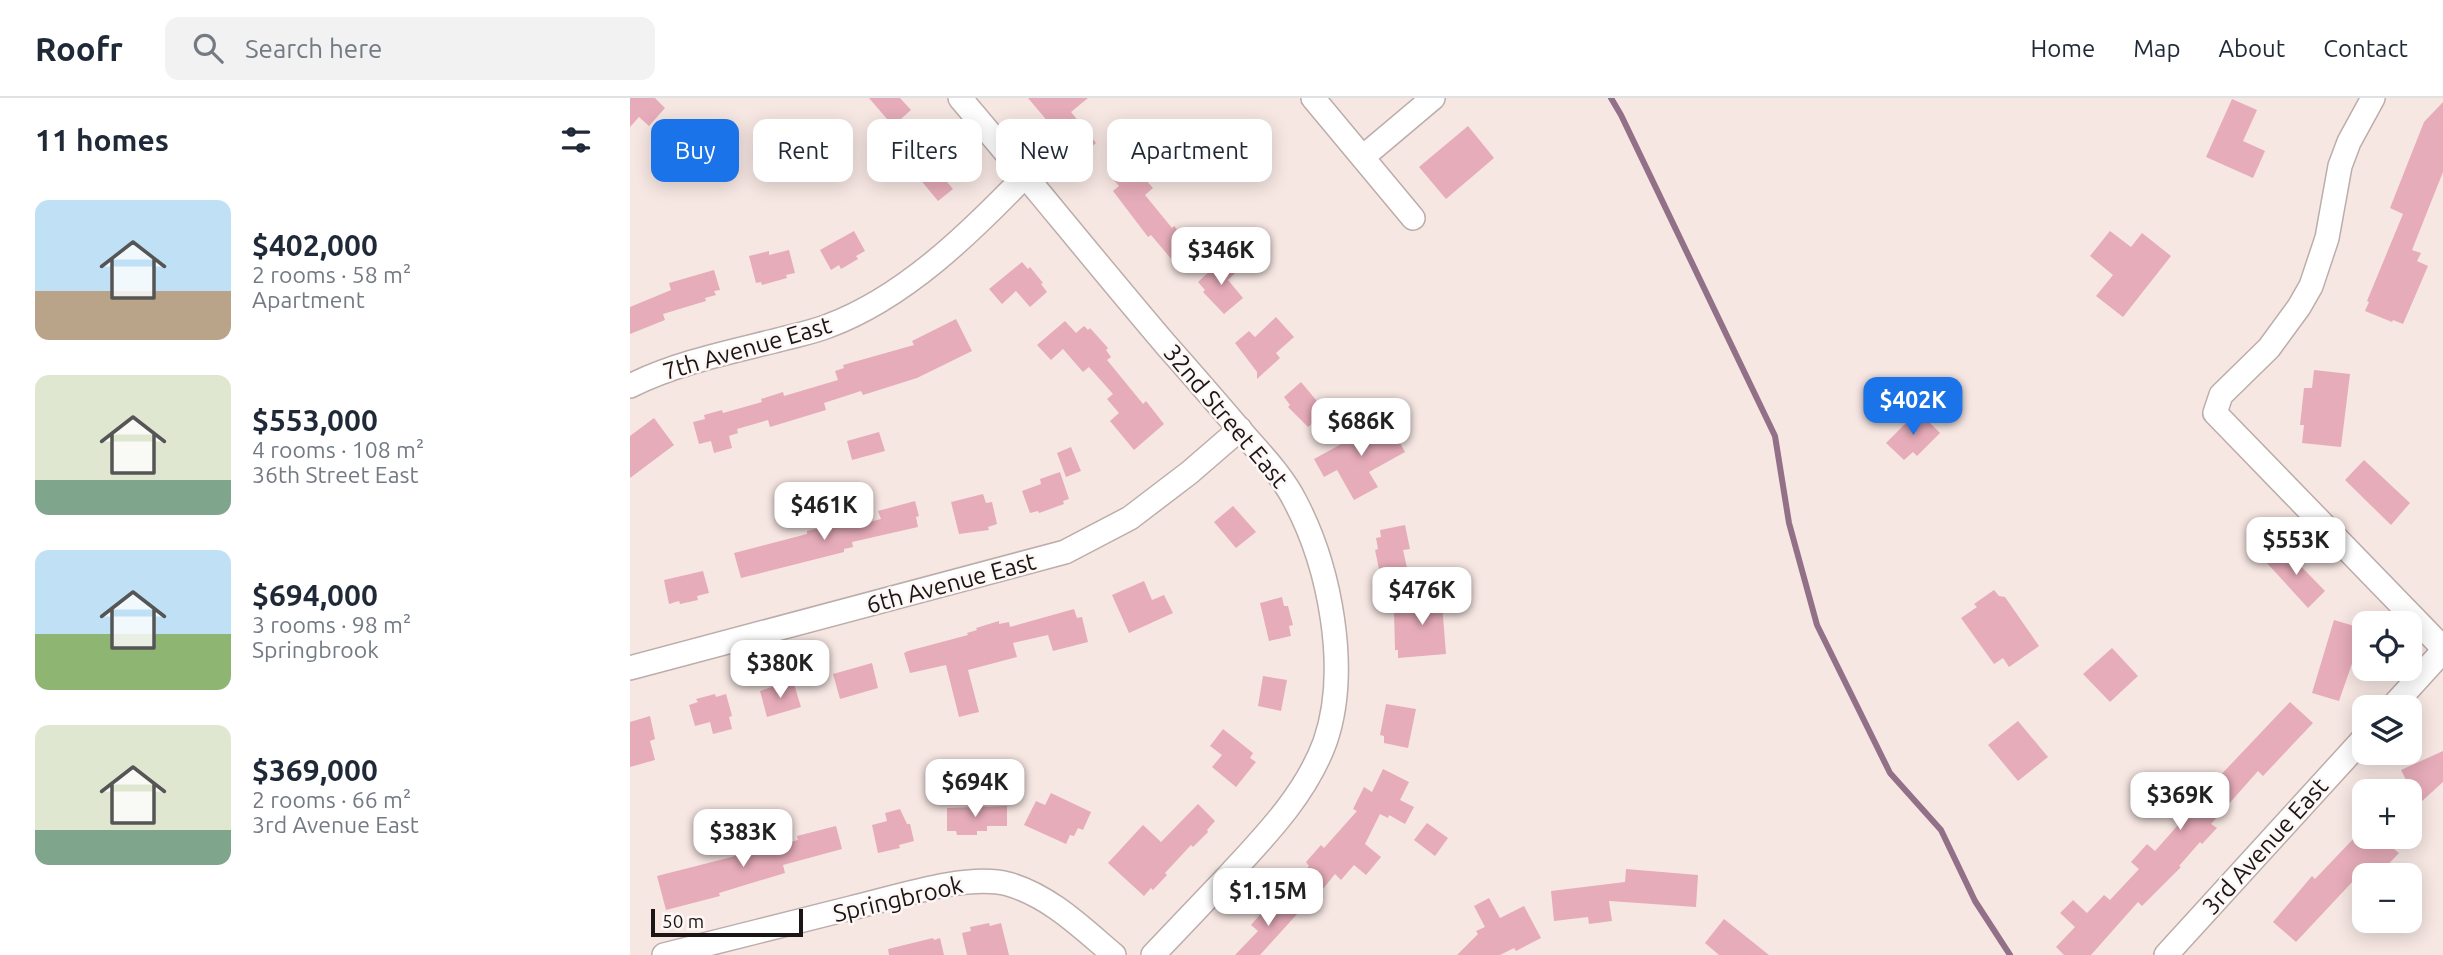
<!DOCTYPE html>
<html lang="en">
<head>
<meta charset="utf-8">
<style>
  body { margin:0; font-family:Ubuntu,sans-serif; background:#f2f2f3; color:#1f2937; height:100vh; display:flex; flex-direction:column; font-size:26px; white-space:nowrap }
  * { box-sizing:border-box; margin:0 }
  p { font-size:23px; color:#747a83 }
  .icon { flex:none; width:38px; height:38px; fill:none; stroke:currentColor; stroke-width:2; stroke-linecap:round; stroke-linejoin:round }
  .map { position:relative; flex:1; overflow:hidden }
  .drawer { display:flex; flex-direction:column; background:#fff; width:630px }
  .drawer>* { flex:none }
  .banner { position:absolute; left:21px; top:21px; width:665px; height:63px; display:flex; gap:14px }
  .fabs { position:absolute; left:1722px; top:513px; display:grid; gap:14px }
  .fabs a { display:grid; place-items:center; width:70px; height:70px; border-radius:14px; background:#fff; box-shadow:0 4px 18px #0003; font-size:35px }
  .scale { position:absolute; left:21px; bottom:18px; width:152px; box-sizing:border-box; padding-left:7px; border:4px solid #1b1615; border-top:0; font-size:19px; line-height:24px; white-space:nowrap; color:#1b1615; -webkit-text-stroke:5px #fdf7f5; paint-order:stroke }
  .price { position:absolute; translate:-50% -60px; padding:0 16px; border-radius:14px; background:#fff; color:#222; font-size:23px; line-height:46px; filter:drop-shadow(0 2px 4px #0008) }
  .price::after { content:''; position:absolute; left:50%; top:42px; width:21px; height:16px; margin-left:-10px; background:inherit; clip-path:polygon(0 0,100% 0,50% 100%) }
  .price.active { background:#1a73e8; color:#fff }
  ul { padding:0; list-style:none }
  li { display:flex; align-items:center; gap:21px; height:175px; padding:0 35px }
  li span { display:grid; place-items:center; flex:none; width:196px; height:140px; border-radius:14px; color:#555 }
  li>.icon { margin-inline-start:auto }
  span .icon { width:84px; height:84px; fill:#fffc; stroke-width:1 }
  li b { font-size:30px }
  h2 { display:flex; justify-content:space-between; align-items:center; height:84px; padding:0 35px; font-size:30px }
  .tag { padding:0 24px; border-radius:14px; background:#fff; box-shadow:0 4px 18px #0003; font-size:24px; line-height:63px }
  .tag.active { background:#1a73e8; color:#fff }
  header { display:flex; align-items:center; gap:42px; box-sizing:border-box; height:98px; padding:0 35px; background:#fff; border-bottom:2px solid #e0e1e3 }
  header strong { font-size:33px }
  nav { display:flex; gap:38px; margin-inline-start:auto; font-size:24px }
  .search { width:490px; height:63px; background:#f2f2f3; display:flex; align-items:center; gap:18px; box-sizing:border-box; padding:0 24px; border-radius:14px; color:#747a83; font-size:26px }
  main { display:flex; flex:1; min-height:0 }
  .map>svg:first-child { display:block }
</style>
</head>
<body>
<header>
<strong>Roofr</strong>
<div class="search"><svg class="icon" aria-label="search" viewBox="0 0 24 24"><circle cx="10" cy="10" r="6"/><path d="M15 15l6 6"/></svg>Search here</div>
<nav><a>Home</a><a>Map</a><a>About</a><a>Contact</a></nav>
</header>
<main>
<section class="drawer">
<h2>11 homes<svg class="icon" aria-label="filters" viewBox="0 0 24 24"><path d="M4 7h16M4 17h16"/><circle cx="9" cy="7" r="2"/><circle cx="15" cy="17" r="2"/></svg></h2>
<ul>
<li><span style="background:linear-gradient(#bfe0f5 65%,#b9a48a 0)"><svg class="icon" aria-label="home" viewBox="0 0 24 24"><path d="M3 11l9-7 9 7M6 9v11h12V9"/></svg></span><div><b>$402,000</b><p>2 rooms · 58 m²</p><p>Apartment</p></div></li>
<li><span style="background:linear-gradient(#dfe7d0 75%,#7fa58c 0)"><svg class="icon" aria-label="home" viewBox="0 0 24 24"><path d="M3 11l9-7 9 7M6 9v11h12V9"/></svg></span><div><b>$553,000</b><p>4 rooms · 108 m²</p><p>36th Street East</p></div></li>
<li><span style="background:linear-gradient(#bfe0f5 60%,#8fb573 0)"><svg class="icon" aria-label="home" viewBox="0 0 24 24"><path d="M3 11l9-7 9 7M6 9v11h12V9"/></svg></span><div><b>$694,000</b><p>3 rooms · 98 m²</p><p>Springbrook</p></div></li>
<li><span style="background:linear-gradient(#dfe7d0 75%,#7fa58c 0)"><svg class="icon" aria-label="home" viewBox="0 0 24 24"><path d="M3 11l9-7 9 7M6 9v11h12V9"/></svg></span><div><b>$369,000</b><p>2 rooms · 66 m²</p><p>3rd Avenue East</p></div></li>
</ul>
</section>
<div class="map">
<svg width="1813" height="857" viewBox="0 0 1813 857">
  <rect width="100%" height="100%" fill="#f7e7e3"/>
  <g fill="none" stroke-linecap="round" stroke-linejoin="round">
    <path stroke="#927188" stroke-width="6" d="M981 0 991 17 1145 338 1159 425 1187 527 1260 675 1311 732 1345 803 1380 857"/>
  </g>
  <g fill="#e6acb9">
    <path d="M0 0H25L35 10 19 28 9 19 0 29Z"/>
    <path d="M239 0H270L281 12 263 28Z"/>
    <path d="M398 0H458L441 14 466 45 449 60 428 40 430 38Z"/>
    <path d="M1602 1 1627 12 1613 43 1635 53 1623 80 1576 59Z"/>
    <path d="M1813 4V74L1782 152 1791 155 1787 163 1798 168 1773 226 1763 222 1762 224 1735 213 1739 204 1737 203 1773 116 1760 110 1794 24Z"/>
    <path d="M838 28 864 60 816 101 789 69Z"/>
    <path d="M288 42 310 63 307 65 314 74 311 77 323 91 308 103 270 57Z"/>
    <path d="M511 51 526 70 514 80 523 90 515 97 542 130 544 128 561 147 543 163 521 137 518 139 483 93 489 88 483 81 491 74 488 71Z"/>
    <path d="M224 133 235 153 226 158 228 161 211 171 209 167 201 172 190 152Z"/>
    <path d="M1480 133 1501 149 1512 135 1541 158 1493 219 1466 198 1483 177 1460 158Z"/>
    <path d="M159 152 165 175 156 177 157 180 132 187 131 184 126 185 119 158 139 153V157Z"/>
    <path d="M593 161 605 175 598 182 613 200 594 216 573 194 575 192 568 184Z"/>
    <path d="M392 164 398 171 400 169 413 185 411 186 417 194 400 209 386 193 372 206 359 191Z"/>
    <path d="M84 172 90 192 84 193 86 197 75 200 76 203 33 216 35 222 0 236V209L41 192 39 185Z"/>
    <path d="M646 219 664 239 646 255 650 260 627 281V274L605 245 619 233 625 239Z"/>
    <path d="M326 221 342 253 287 280 233 297 231 293 194 305 196 312 140 329 138 322 107 331 108 335 99 338 102 350 84 355 81 343 69 346 63 324 75 321 74 317 92 312 93 315 132 304 131 301 153 294 154 298 208 282 205 273 214 270 213 267 284 247 282 243Z"/>
    <path d="M435 223 446 235 454 228 458 232 460 230 478 250 476 252 481 259 477 262 513 306 516 303 534 326 504 352 480 323 489 315 477 301 483 296 459 269 453 274 433 251 421 262 407 247Z"/>
    <path d="M1684 272 1720 276 1711 349 1672 345 1674 327H1670L1674 290H1682Z"/>
    <path d="M671 284 696 314 678 329 658 309 660 307 654 299Z"/>
    <path d="M1288 313 1310 335 1287 358 1283 354 1274 362 1256 345Z"/>
    <path d="M24 320 44 347 0 380V338Z"/>
    <path d="M759 325 775 354 739 374 748 389 724 402 707 372 694 379 684 361 744 328 746 331Z"/>
    <path d="M249 334 255 353 222 362 217 343Z"/>
    <path d="M441 349 451 373 436 379 427 355Z"/>
    <path d="M1734 362 1780 405 1761 427 1715 382Z"/>
    <path d="M430 374 439 401 433 403 434 406 409 415 408 413 400 415 392 393 411 386 410 381Z"/>
    <path d="M353 396 356 405 362 404 367 426 358 429 359 432 329 436 321 404Z"/>
    <path d="M285 403 289 418 286 419 288 429 222 444 223 449 214 451V454L111 480 104 455 177 436V433L206 426V428L218 425 219 429 251 421 248 413Z"/>
    <path d="M603 408 626 434 606 450 584 424Z"/>
    <path d="M775 427 780 451 773 452 778 474 756 479 754 470 749 471 745 452 748 451 746 440 751 439 750 432Z"/>
    <path d="M1652 449 1695 493 1678 510 1636 464Z"/>
    <path d="M73 473 79 495 67 498 68 502 50 506 49 503 39 506 34 482Z"/>
    <path d="M514 483 522 502 534 497 543 515 499 535 482 497Z"/>
    <path d="M814 489 815 506H812L816 556 768 560V552H765L764 512 797 509 795 490Z"/>
    <path d="M1364 492 1369 498 1375 499 1409 548 1379 569 1373 560 1364 566 1331 520 1347 509 1344 506Z"/>
    <path d="M652 499 654 508H658L663 527 659 528 661 538 639 543 630 505Z"/>
    <path d="M444 511 447 520 452 519 458 544 423 553 418 537 383 545 387 559 338 572 349 614 329 619 316 567 280 575 274 555 278 553 338 537 337 535 347 532 346 530 369 523V526L379 524 380 529Z"/>
    <path d="M1704 522 1731 530 1723 556 1725 557 1709 603 1682 595Z"/>
    <path d="M1482 550 1508 578 1480 604 1453 576Z"/>
    <path d="M242 565 248 590 210 601 203 576Z"/>
    <path d="M633 578 657 582 651 613 628 608Z"/>
    <path d="M151 586 152 590 164 586 171 609 137 619 130 593Z"/>
    <path d="M85 596 86 599 96 596 101 614 102 618 99 619 102 631 83 636 80 624 65 628 59 607 68 604 66 601Z"/>
    <path d="M1660 604 1683 625 1633 678 1628 673 1581 726 1587 730 1572 746 1570 744 1549 768 1551 769 1512 808 1508 804 1461 857H1434L1426 849 1445 829 1430 815 1443 802 1457 815 1474 797 1480 802 1509 771 1501 764 1517 746 1525 753 1549 726 1509 688 1521 674 1539 689 1544 683 1566 703Z"/>
    <path d="M756 606 786 611 778 650 754 645V638L750 637Z"/>
    <path d="M20 618 25 641 20 643 25 662 0 669V624Z"/>
    <path d="M1388 623 1418 659 1388 683 1358 647Z"/>
    <path d="M593 631 623 655 620 660 626 664 606 689 582 669 592 657 580 648Z"/>
    <path d="M1813 653V684L1780 714V690L1771 672Z"/>
    <path d="M753 671 779 684 770 702 784 709 775 726 759 717 758 720 750 716 735 746 751 759 736 777 724 767 711 782 705 776 692 792 673 775 679 768 676 764 691 747 694 750 727 713 723 711 734 689 742 694Z"/>
    <path d="M421 695 461 714 453 732 448 730 444 738 440 737 436 746 394 727 406 703 415 707Z"/>
    <path d="M568 706 585 723 577 732 578 734 563 749 561 747 535 775 537 777 523 792 521 790 514 798 478 765 513 727 531 744Z"/>
    <path d="M377 708V728H357V733H347V737H327L326 733H317V710Z"/>
    <path d="M270 711 277 726H280L284 743 269 747 270 750 248 755 242 727 257 723 255 715Z"/>
    <path d="M797 725 818 740 805 758 784 742Z"/>
    <path d="M206 728 212 751 153 767 155 775 89 795 90 798 36 812 27 778 168 742 167 738Z"/>
    <path d="M1726 738H1767L1759 747 1769 755 1748 777H1734V791L1725 781 1666 844 1643 824 1682 778 1685 781Z"/>
    <path d="M996 771 1068 777 1066 809 979 803 982 823 959 826 958 819 924 823 921 793 995 784Z"/>
    <path d="M859 800 870 820 894 808 911 840 886 853 884 850 870 857H827L848 836 846 833 855 829 844 808Z"/>
    <path d="M655 802 668 815 630 857H605L628 833 621 827 634 812 637 814 646 804 650 808Z"/>
    <path d="M1094 821 1139 857H1089L1075 845Z"/>
    <path d="M359 825 360 828 371 825 379 857H337L332 835 341 833 340 829Z"/>
    <path d="M303 840 304 842 310 840 314 857H259L258 851Z"/>
  </g>
  <g fill="none" stroke-linecap="round" stroke-linejoin="round">
    <defs>
      <g id="minor">
        <path d="M330 0C400 82 467 166 537 248 562 276 586 304 610 332 629 354 652 377 665 403 700 469 720 572 695 644 676 696 636 737 600 776 574 803 549 830 523 857"/>
        <path d="M683 0 783 120"/>
        <path d="M1743 0 1719 44 1710 68 1697 140 1681 188 1669 209 1639 250 1591 297 1585 315 1813 550"/>
        <path d="M733 59 803 0"/>
        <path d="M0 288C48 264 101 254 152 241 167 237 183 234 198 228 274 200 340 135 395 78"/>
        <path d="M0 570 435 454 500 420 559 375 610 331"/>
        <path d="M1762 609 1813 553"/>
        <path d="M34 857C96 841 159 826 221 810 264 800 336 775 378 786 420 798 452 830 484 857"/>
        <path d="M1536 857 1734 640"/>
      </g>
    </defs>
    <use href="#minor" stroke="#bcadaa" stroke-width="26"/>
    <use href="#minor" stroke="#fff" stroke-width="23"/>
  </g>
  <g text-anchor="middle" dominant-baseline="central" stroke-width="5" stroke-linejoin="round" paint-order="stroke">
    <g font-size="24" fill="#1b1615" stroke="#fdf7f5">
      <text transform="translate(117 250) rotate(-16)">7th Avenue East</text>
      <text transform="translate(596 318) rotate(50)">32nd Street East</text>
      <text transform="translate(321 485) rotate(-15)">6th Avenue East</text>
      <text transform="translate(1635 748) rotate(-48)">3rd Avenue East</text>
      <text transform="translate(268 801) rotate(-13)">Springbrook</text>
    </g>
  </g>
</svg>
<div class="fabs">
<a><svg class="icon" aria-label="locate" viewBox="0 0 24 24"><circle cx="12" cy="12" r="6"/><path d="M12 2v4M12 18v4M2 12h4M18 12h4"/></svg></a>
<a><svg class="icon" aria-label="layers" viewBox="0 0 24 24"><path d="M12 4l9 5-9 5-9-5zM3 14l9 5 9-5"/></svg></a>
<a>+</a>
<a>−</a>
</div>
<div class="scale">50 m</div>
<b class="price" style="left:591px;top:189px">$346K</b>
<b class="price active" style="left:1283px;top:339px">$402K</b>
<b class="price" style="left:731px;top:360px">$686K</b>
<b class="price" style="left:194px;top:444px">$461K</b>
<b class="price" style="left:1666px;top:479px">$553K</b>
<b class="price" style="left:792px;top:529px">$476K</b>
<b class="price" style="left:150px;top:602px">$380K</b>
<b class="price" style="left:345px;top:721px">$694K</b>
<b class="price" style="left:1550px;top:734px">$369K</b>
<b class="price" style="left:113px;top:771px">$383K</b>
<b class="price" style="left:638px;top:830px">$1.15M</b>
<div class="banner">
<a class="tag active">Buy</a>
<a class="tag">Rent</a>
<a class="tag">Filters</a>
<a class="tag">New</a>
<a class="tag">Apartment</a>
</div>
</div>
</main>
</body>
</html>
